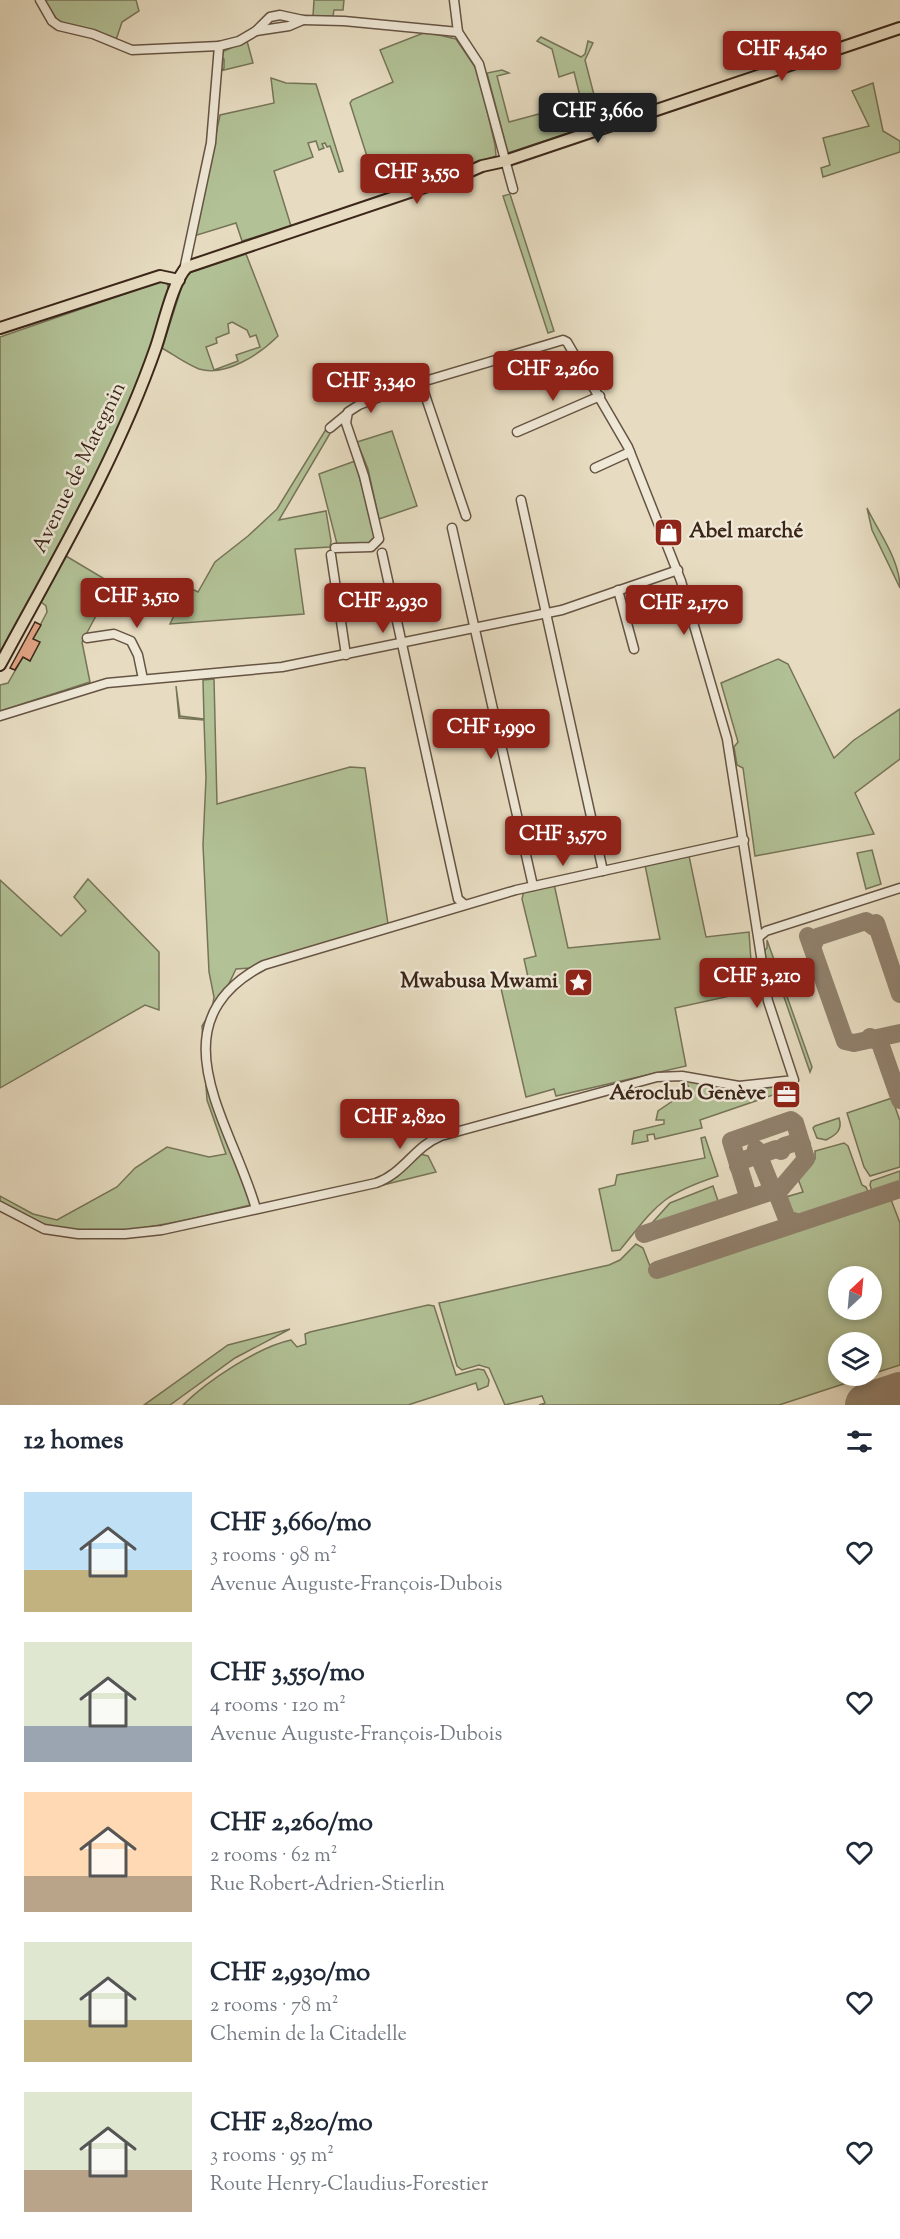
<!DOCTYPE html>
<html lang="en">
<head>
<meta charset="utf-8">
<style>
  body { margin:0; font-family:"Sorts Mill Goudy",serif; background:#f6f6f7; color:#1f2937; height:100vh; display:flex; flex-direction:column; font-size:22px; white-space:nowrap }
  * { box-sizing:border-box; margin:0 }
  p { font-size:20px; color:#747a83 }
  .icon { flex:none; width:33px; height:33px; fill:none; stroke:currentColor; stroke-width:2; stroke-linecap:round; stroke-linejoin:round }
  .map { position:relative; height:1405px; overflow:hidden }
  .side { display:flex; flex-direction:column; background:#fff; flex:1 }
  .side>* { flex:none }
  .needle { width:39px; rotate:26deg }
  .fabs { position:absolute; left:828px; top:1266px; display:grid; gap:12px }
  .fabs a { display:grid; place-items:center; width:54px; height:54px; border-radius:50%; background:#fff; box-shadow:0 3px 9px #0003; font-size:30px }
  .price { position:absolute; translate:-50% -51px; padding:0 14px; border-radius:6px; background:#8f2418; color:#fff; font-size:20px; line-height:39px; filter:drop-shadow(0 2px 3px #0008) }
  .price::after { content:''; position:absolute; left:50%; top:36px; width:18px; height:14px; margin-left:-9px; background:inherit; clip-path:polygon(0 0,100% 0,50% 100%) }
  .price.selected { background:#222; color:#fff }
  ul { padding:0; list-style:none }
  li { display:flex; align-items:center; gap:18px; height:150px; padding:0 24px }
  li span { display:grid; place-items:center; flex:none; width:168px; height:120px; border-radius:0px; color:#555 }
  li>.icon { margin-inline-start:auto }
  span .icon { width:72px; height:72px; fill:#fffc; stroke-width:1 }
  li b { font-size:26px }
  h2 { display:flex; justify-content:space-between; align-items:center; height:72px; padding:0 24px; font-size:26px }
  .map>svg:first-child { display:block }
</style>
</head>
<body>
<div class="map">
<svg width="900" height="1405" viewBox="0 0 900 1405">
  <rect width="100%" height="100%" fill="#e7dcc1"/>
  <filter id="stains"><feTurbulence type="fractalNoise" baseFrequency=".00333" numOctaves="4"/><feColorMatrix values="0 0 0 0 .2 0 0 0 0 .09 0 0 0 0 .02 0 0 0 .5 -.17"/></filter>
  <radialGradient id="worn" r=".72"><stop offset=".6" stop-color="#630" stop-opacity="0"/><stop offset="1" stop-color="#630" stop-opacity=".3"/></radialGradient>
  <g fill="#b2c196" stroke="#767458" stroke-width="1.5" fill-rule="evenodd">
    <path d="M44 0H136L139 11 122 22 116 40 58 21Z"/>
    <path d="M314 0H344L343 10H334L333 16H313Z"/>
    <path d="M426 32 456 39 475 67 480 80 495 145 496 156 394 191 384 167 371 169 350 103 352 100 393 82 380 50Z"/>
    <path d="M541 37 581 57 585 54 588 41 593 43 585 60 601 122 508 153 487 73 502 70 509 73 497 76 509 122 539 114 542 121 549 119 547 111 581 100 574 72 559 77 552 49 537 41Z"/>
    <path d="M247 41 253 63 220 71 224 68V59L220 58 224 51Z"/>
    <path d="M271 78 286 83 316 84 343 171 339 172 330 146 327 147 325 143 322 144 324 148 319 150 316 141 308 143 313 157 274 171 291 226 242 241 236 223 194 236 220 115 274 103Z"/>
    <path d="M873 83 883 131 900 141V152L823 177 821 168 830 165 823 138 869 126 852 91Z"/>
    <path d="M510 194 554 331 548 333 503 196Z"/>
    <path d="M246 254 278 336C260 354 226 377 199 369 186 364 174 355 162 348L184 280 189 273ZM232 322 247 330 250 337 256 335 260 347 236 355 238 361 214 370 206 347 217 343 216 338 229 333 228 324Z"/>
    <path d="M162 281 167 283 169 291 146 362 104 462 0 654V337Z"/>
    <path d="M328 426 332 430 279 520 326 511 331 541 330 547 295 549 304 614 170 624 188 587 198 592 215 562 248 536 277 509Z"/>
    <path d="M392 431 417 506 379 519 368 469 357 442Z"/>
    <path d="M355 461 375 536 372 544H337L319 474Z"/>
    <path d="M867 508C879 533 900 560 900 588L872 530Z"/>
    <path d="M66 556 113 584 82 642 90 682 0 711V685L8 683 23 657 30 661 39 642 33 639 47 612 46 606 41 602Z"/>
    <path d="M778 659 788 664 834 758 854 740 900 709V759L855 793 874 834 755 856 743 768 737 765 734 747 738 742 721 683Z"/>
    <path d="M214 679 217 804 350 767 365 768 388 924 263 961 250 968 236 969 203 1038 202 1026 212 1010 214 997 209 972 203 845 206 778 204 720 179 718 176 686 180 716 204 719 203 680Z"/>
    <path d="M872 850 881 884 866 889 857 853Z"/>
    <path d="M689 856 706 937 749 932 751 961H755L761 994 757 990 675 1008 686 1066 556 1096 554 1089 526 1097 500 984 528 977 524 959 536 956 522 899 524 891 554 884 568 948 660 939 645 865Z"/>
    <path d="M88 879 159 952V1010L145 1005 0 1088V880L61 936 86 911 74 897Z"/>
    <path d="M767 940 812 1067 810 1072 776 974 771 976 773 981 769 980 764 951 767 948Z"/>
    <path d="M204 1057 208 1092 251 1205C192 1218 100 1246 41 1223 26 1217 13 1209 0 1201V1196L33 1214 57 1220 117 1187 135 1168 167 1147 209 1157 226 1154 207 1100Z"/>
    <path d="M686 1080 731 1089 782 1087 779 1093 700 1120 702 1128 655 1139 654 1134 647 1135 648 1141 632 1144 634 1131 664 1124V1120H656L658 1111 680 1096 692 1097Z"/>
    <path d="M892 1098 900 1121V1167L870 1176 864 1167 847 1113Z"/>
    <path d="M839 1118C843 1130 836 1135 826 1140L817 1138 813 1128 815 1126Z"/>
    <path d="M705 1137 718 1176C660 1195 657 1205 620 1250L612 1251 599 1189 615 1185 617 1175 705 1158 701 1138Z"/>
    <path d="M844 1143 848 1146 862 1185 866 1187 870 1196 798 1220 792 1218 784 1201 786 1197 803 1192 797 1176 815 1159V1151Z"/>
    <path d="M420 1154 428 1156 436 1172 383 1185 397 1177Z"/>
    <path d="M900 1171V1183L873 1194 870 1185 871 1181Z"/>
    <path d="M713 1186 719 1204 710 1207V1211L644 1232 670 1203Z"/>
    <path d="M885 1197H890L900 1223V1365L872 1374V1342H838V1376H868L779 1405H539L545 1403 542 1396 505 1405 489 1368 479 1365 462 1370 457 1366 439 1303 609 1265 620 1260 636 1244 643 1248 653 1274ZM838 1276H872V1310H838Z"/>
    <path d="M428 1305 434 1306 456 1375 478 1369 484 1370 489 1380 488 1386 478 1390 476 1383 408 1405H183C207 1381 258 1347 291 1340L297 1347 306 1344 305 1334 310 1332Z"/>
    <path d="M290 1329 235 1358 170 1405H144L228 1345Z"/>
  </g>
  <g fill="none" stroke-linecap="round" stroke-linejoin="round">
    <g stroke="#91816d" stroke-width="18">
      <path d="M876 923 900 994"/>
      <path d="M808 936 845 1041 854 1043 900 1033"/>
      <path d="M812 947 817 937 866 921 874 927"/>
      <path d="M870 1037 880 1043 900 1100"/>
      <path d="M756 1149 773 1191"/>
      <path d="M738 1166 741 1161 755 1156 760 1159 762 1154 776 1149 781 1151 784 1146 797 1142 802 1145"/>
      <path d="M754 1197 747 1193 731 1141 791 1120 795 1123 806 1159 778 1192V1196"/>
      <path d="M644 1234 773 1191 778 1196 787 1219 797 1222"/>
      <path d="M657 1270 900 1189"/>
    </g>
    <path stroke="#91816d" stroke-width="44" d="M867 1405 900 1394"/>
  </g>
  <path fill="#e3a686" stroke="#3b2619" stroke-width="1.5" d="M35 622 41 625 33 639 40 642 30 661 23 657 15 670 10 668Z"/>
  <g fill="none" stroke-linecap="round" stroke-linejoin="round">
    <defs>
      <g id="minor">
        <path d="M40 0 52 21 59 26 93 34 132 50 219 46"/>
        <path d="M454 0 458 32 479 64 513 189"/>
        <path d="M256 31 289 26 303 20"/>
        <path d="M184 270 211 143 219 46 239 41 256 31 270 17 280 15 303 20 344 21 458 32"/>
        <path d="M421 383 466 516"/>
        <path d="M330 428 347 414"/>
        <path d="M517 432 600 396"/>
        <path d="M595 468 630 452"/>
        <path d="M521 500 603 871"/>
        <path d="M452 528 533 886"/>
        <path d="M382 553 458 899 464 904"/>
        <path d="M331 555 346 655"/>
        <path d="M618 590 634 649"/>
        <path d="M87 638 114 634 131 641 138 655 143 679"/>
        <path d="M0 716 107 683 282 667 562 610 678 570"/>
        <path d="M760 936 766 931 900 888"/>
        <path d="M0 1206 44 1229 78 1234H125L162 1230 376 1183C403 1174 415 1146 441 1136L657 1077 682 1076 739 1086 794 1080 768 1001 727 739 681 581 628 447 567 342 563 340 405 387 359 405 348 412 346 423 364 476 379 539 371 547 335 548"/>
        <path d="M256 1209C233 1125 151 1024 264 965L516 890 744 840"/>
      </g>
      <g id="major">
        <path d="M0 328 160 276 179 280"/>
        <path d="M0 665C56 561 117 459 156 347 163 327 173 280 187 267L466 173 482 166 505 161 900 28"/>
      </g>
    </defs>
    <use href="#minor" stroke="#665443" stroke-width="11"/>
    <use href="#major" stroke="#3b2619" stroke-width="14"/>
    <use href="#minor" stroke="#efe8d7" stroke-width="8"/>
    <use href="#major" stroke="#e7dcc1" stroke-width="10"/>
  </g>
  <defs>
    <symbol id="shop-square" viewBox="-11 -11 22 22"><rect x="-9" y="-9" width="18" height="18" rx="4" fill="#8f2418" stroke="#efe8d7"/><path d="M-5-2.5h2.3a2.7 3.5 0 0 1 5.4 0H5L5.5 6h-11ZM-1.5-2.5h3a1.5 2.3 0 0 0-3 0Z" fill="#fff"/></symbol>
    <symbol id="sight-square" viewBox="-11 -11 22 22"><rect x="-9" y="-9" width="18" height="18" rx="4" fill="#8f2418" stroke="#efe8d7"/><path d="M0-6L1.8-2.2L6-1.7L2.9 1.2L3.7 5.4L0 3.3L-3.7 5.4L-2.9 1.2L-6-1.7L-1.8-2.2Z" fill="#fff"/></symbol>
    <symbol id="office-square" viewBox="-11 -11 22 22"><rect x="-9" y="-9" width="18" height="18" rx="4" fill="#8f2418" stroke="#efe8d7"/><path d="M-6-3h4V-5.5h4V-3h4V5H-6ZM-1-4.5V-3h2v-1.5ZM-6 0V1H6V0Z" fill="#fff"/></symbol>
  </defs>
  <g fill-rule="evenodd">
    <use href="#shop-square" x="652" y="516" width="33" height="33"/>
    <use href="#sight-square" x="562" y="966" width="33" height="33"/>
    <use href="#office-square" x="770" y="1078" width="33" height="33"/>
  </g>
  <g text-anchor="middle" dominant-baseline="central" stroke-width="5" stroke-linejoin="round" paint-order="stroke">
    <g font-size="21" fill="#3b2619" stroke="#efe8d7">
      <text transform="translate(80 468) rotate(-64)">Avenue de Mategnin</text>
    </g>
    <g font-size="21" font-weight="bold" fill="#3b2619" stroke="#efe8d7" text-anchor="end">
      <text x="689" y="532" text-anchor="start">Abel marché</text>
      <text x="558" y="982">Mwabusa Mwami</text>
      <text x="766" y="1094">Aéroclub Genève</text>
    </g>
  </g>
  <rect width="100%" height="100%" filter="url(#stains)"/>
  <rect width="100%" height="100%" fill="url(#worn)"/>
</svg>
<div class="fabs">
<a><svg class="needle" viewBox="-14 -14 28 28"><path d="M0-13l5 13h-10z" fill="#e53935"/><path d="M0 13l5-13h-10z" fill="#747a83"/></svg></a>
<a><svg class="icon" aria-label="layers" viewBox="0 0 24 24"><path d="M12 4l9 5-9 5-9-5zM3 14l9 5 9-5"/></svg></a>
</div>
<b class="price" style="left:782px;top:82px">CHF 4,540</b>
<b class="price selected" style="left:598px;top:144px">CHF 3,660</b>
<b class="price" style="left:417px;top:205px">CHF 3,550</b>
<b class="price" style="left:553px;top:402px">CHF 2,260</b>
<b class="price" style="left:371px;top:414px">CHF 3,340</b>
<b class="price" style="left:137px;top:629px">CHF 3,510</b>
<b class="price" style="left:383px;top:634px">CHF 2,930</b>
<b class="price" style="left:684px;top:636px">CHF 2,170</b>
<b class="price" style="left:491px;top:760px">CHF 1,990</b>
<b class="price" style="left:563px;top:867px">CHF 3,570</b>
<b class="price" style="left:757px;top:1009px">CHF 3,210</b>
<b class="price" style="left:400px;top:1150px">CHF 2,820</b>
</div>
<section class="side">
<h2>12 homes<svg class="icon" aria-label="filters" viewBox="0 0 24 24"><path d="M4 7h16M4 17h16"/><circle cx="9" cy="7" r="2"/><circle cx="15" cy="17" r="2"/></svg></h2>
<ul>
<li><span style="background:linear-gradient(#bfe0f5 65%,#c2b280 0)"><svg class="icon" aria-label="home" viewBox="0 0 24 24"><path d="M3 11l9-7 9 7M6 9v11h12V9"/></svg></span><div><b>CHF 3,660/mo</b><p>3 rooms · 98 m²</p><p>Avenue Auguste-François-Dubois</p></div><svg class="icon" aria-label="heart" viewBox="0 0 24 24"><path d="M12 20l-8-8c-3-5 5-10 8-4 3-6 11-1 8 4z"/></svg></li>
<li><span style="background:linear-gradient(#dfe7d0 70%,#9aa5b1 0)"><svg class="icon" aria-label="home" viewBox="0 0 24 24"><path d="M3 11l9-7 9 7M6 9v11h12V9"/></svg></span><div><b>CHF 3,550/mo</b><p>4 rooms · 120 m²</p><p>Avenue Auguste-François-Dubois</p></div><svg class="icon" aria-label="heart" viewBox="0 0 24 24"><path d="M12 20l-8-8c-3-5 5-10 8-4 3-6 11-1 8 4z"/></svg></li>
<li><span style="background:linear-gradient(#ffd9b3 70%,#b9a48a 0)"><svg class="icon" aria-label="home" viewBox="0 0 24 24"><path d="M3 11l9-7 9 7M6 9v11h12V9"/></svg></span><div><b>CHF 2,260/mo</b><p>2 rooms · 62 m²</p><p>Rue Robert-Adrien-Stierlin</p></div><svg class="icon" aria-label="heart" viewBox="0 0 24 24"><path d="M12 20l-8-8c-3-5 5-10 8-4 3-6 11-1 8 4z"/></svg></li>
<li><span style="background:linear-gradient(#dfe7d0 65%,#c2b280 0)"><svg class="icon" aria-label="home" viewBox="0 0 24 24"><path d="M3 11l9-7 9 7M6 9v11h12V9"/></svg></span><div><b>CHF 2,930/mo</b><p>2 rooms · 78 m²</p><p>Chemin de la Citadelle</p></div><svg class="icon" aria-label="heart" viewBox="0 0 24 24"><path d="M12 20l-8-8c-3-5 5-10 8-4 3-6 11-1 8 4z"/></svg></li>
<li><span style="background:linear-gradient(#dfe7d0 65%,#b9a48a 0)"><svg class="icon" aria-label="home" viewBox="0 0 24 24"><path d="M3 11l9-7 9 7M6 9v11h12V9"/></svg></span><div><b>CHF 2,820/mo</b><p>3 rooms · 95 m²</p><p>Route Henry-Claudius-Forestier</p></div><svg class="icon" aria-label="heart" viewBox="0 0 24 24"><path d="M12 20l-8-8c-3-5 5-10 8-4 3-6 11-1 8 4z"/></svg></li>
</ul>
</section>
</body>
</html>
